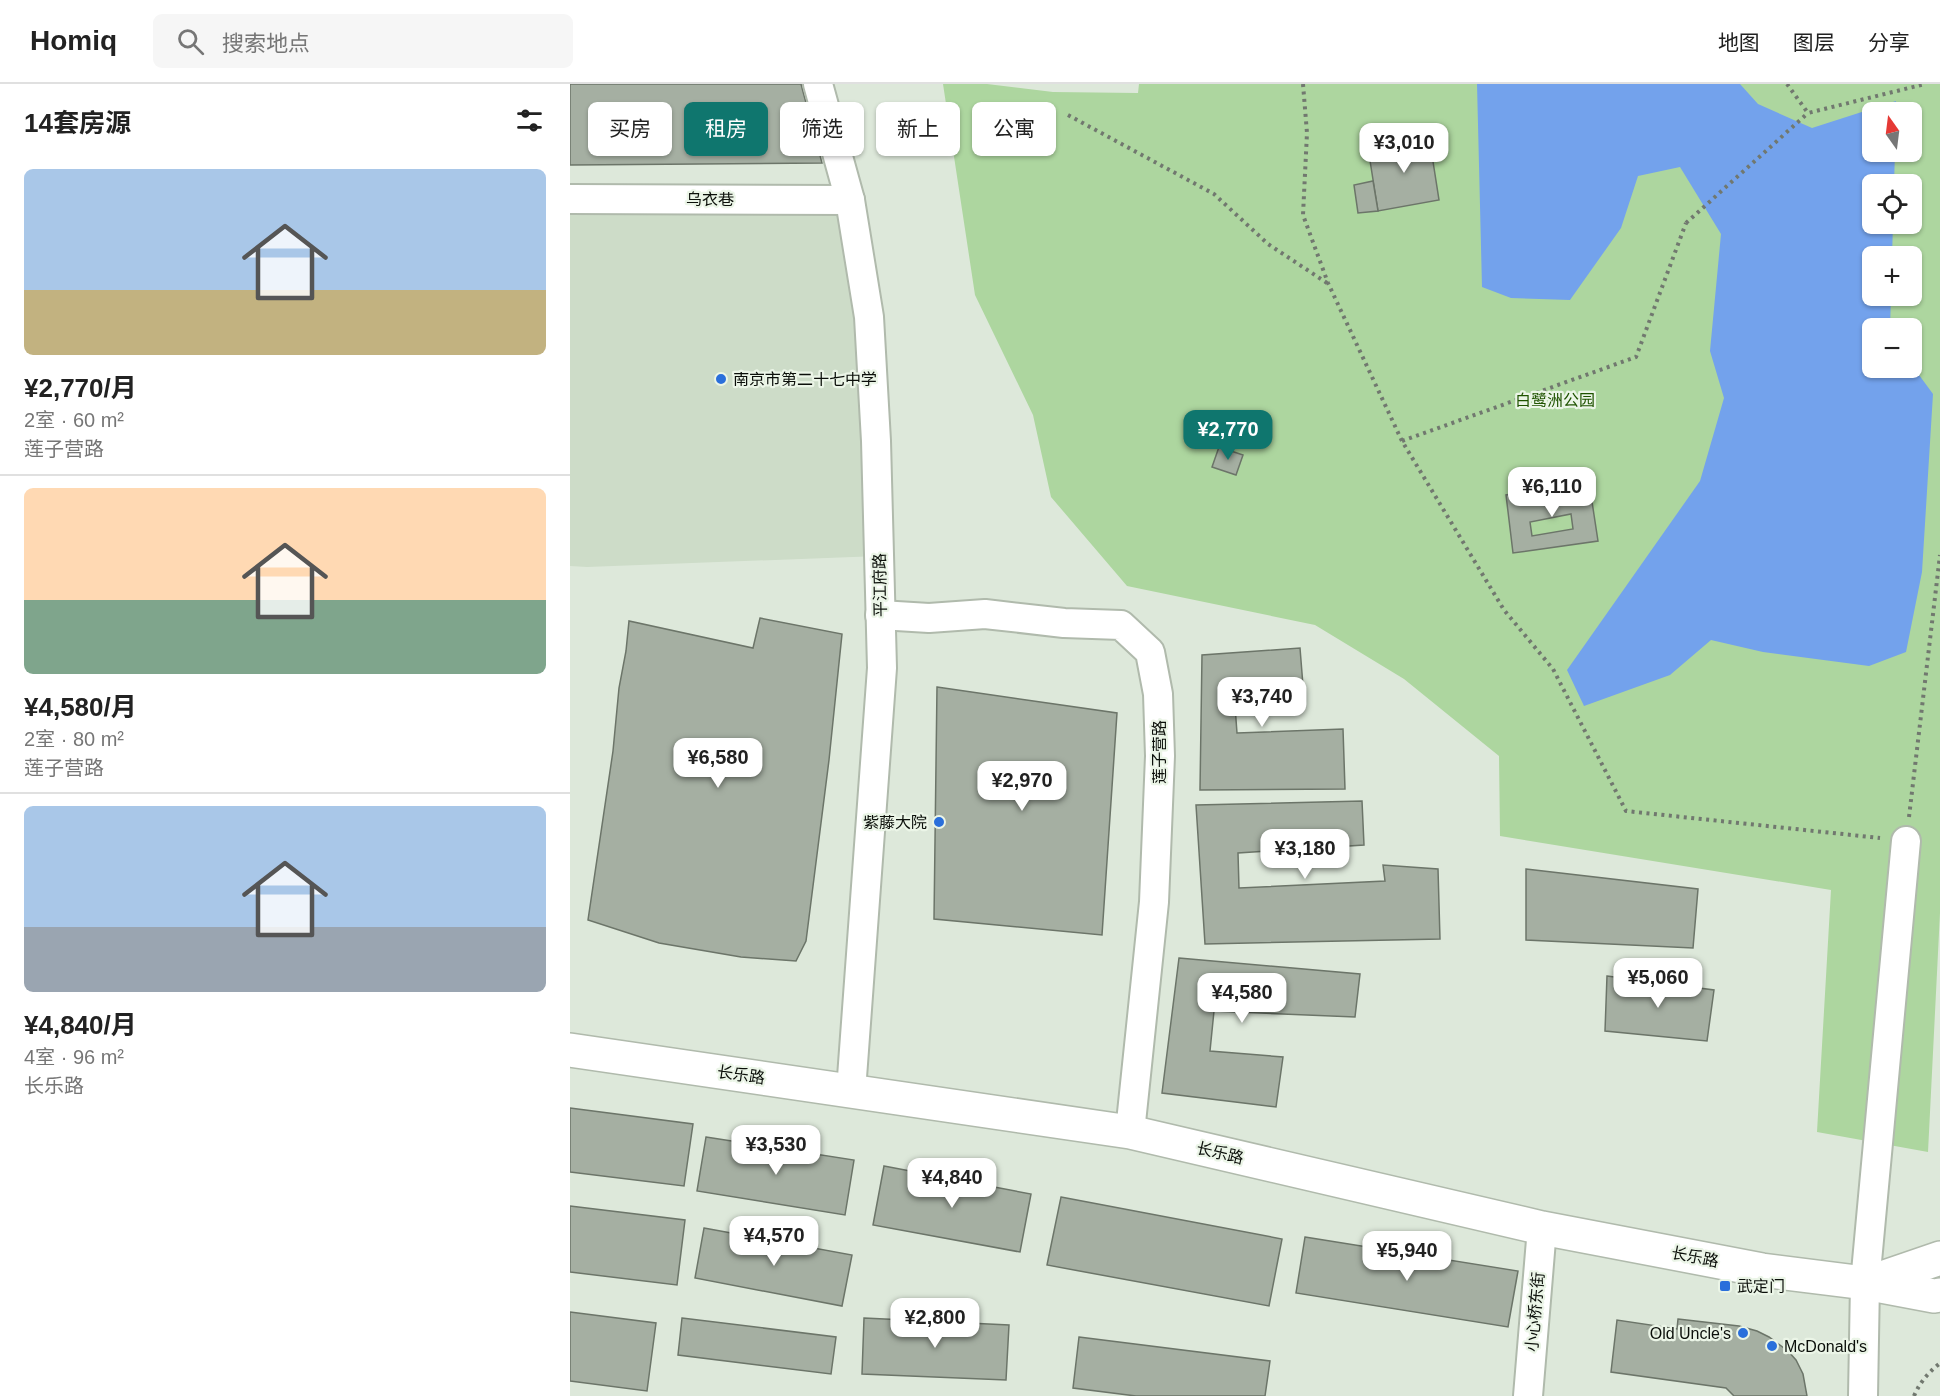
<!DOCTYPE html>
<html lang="zh">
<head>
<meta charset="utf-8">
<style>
  body { margin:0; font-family:Helvetica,"Noto Sans SC",sans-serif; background:#f6f6f6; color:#222; height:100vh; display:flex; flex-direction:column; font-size:22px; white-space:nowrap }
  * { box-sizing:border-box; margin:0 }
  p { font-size:20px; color:#767676 }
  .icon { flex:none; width:33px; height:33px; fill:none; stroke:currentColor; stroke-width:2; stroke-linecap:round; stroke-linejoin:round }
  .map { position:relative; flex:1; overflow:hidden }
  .panel { display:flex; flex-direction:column; background:#fff; width:570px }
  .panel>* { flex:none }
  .banner { position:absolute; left:18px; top:18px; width:570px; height:54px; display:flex; gap:12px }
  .needle { width:39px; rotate:346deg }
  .controls { position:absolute; left:1292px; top:18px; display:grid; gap:12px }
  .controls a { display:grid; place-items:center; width:60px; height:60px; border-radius:9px; background:#fff; box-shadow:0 2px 4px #0004; font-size:30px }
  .price { position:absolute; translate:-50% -51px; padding:0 14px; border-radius:12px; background:#fff; color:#222; font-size:20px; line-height:39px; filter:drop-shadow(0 2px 3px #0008) }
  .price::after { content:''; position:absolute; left:50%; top:36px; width:18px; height:14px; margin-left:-9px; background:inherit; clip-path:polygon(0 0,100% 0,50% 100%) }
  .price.current { background:#0f766e; color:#fff }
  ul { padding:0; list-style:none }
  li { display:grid; align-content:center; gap:12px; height:318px; padding:0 24px }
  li+li { border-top:2px solid #e0e0e0 }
  li span { display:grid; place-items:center; height:186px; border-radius:9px; color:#555 }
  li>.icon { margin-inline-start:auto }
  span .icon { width:108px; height:108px; fill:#fffc; stroke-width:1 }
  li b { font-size:26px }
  h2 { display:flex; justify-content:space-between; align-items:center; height:72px; padding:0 24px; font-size:26px }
  .tag { padding:0 21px; border-radius:9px; background:#fff; box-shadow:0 2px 4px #0004; font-size:21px; line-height:54px }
  .tag.current { background:#0f766e; color:#fff }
  header { display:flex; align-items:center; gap:36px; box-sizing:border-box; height:84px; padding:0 30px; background:#fff; border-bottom:2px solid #e0e0e0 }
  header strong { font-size:28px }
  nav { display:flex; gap:33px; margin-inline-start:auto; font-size:21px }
  .search { width:420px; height:54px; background:#f6f6f6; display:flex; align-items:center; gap:15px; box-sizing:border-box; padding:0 21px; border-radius:9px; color:#767676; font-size:22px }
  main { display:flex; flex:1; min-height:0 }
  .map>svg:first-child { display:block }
</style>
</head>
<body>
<header>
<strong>Homiq</strong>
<div class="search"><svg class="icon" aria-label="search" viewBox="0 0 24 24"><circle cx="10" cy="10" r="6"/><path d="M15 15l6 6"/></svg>搜索地点</div>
<nav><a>地图</a><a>图层</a><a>分享</a></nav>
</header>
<main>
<section class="panel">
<h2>14套房源<svg class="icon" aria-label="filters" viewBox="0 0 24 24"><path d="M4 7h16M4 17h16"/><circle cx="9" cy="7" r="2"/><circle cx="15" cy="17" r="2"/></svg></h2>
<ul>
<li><span style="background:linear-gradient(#a9c7e8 65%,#c2b280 0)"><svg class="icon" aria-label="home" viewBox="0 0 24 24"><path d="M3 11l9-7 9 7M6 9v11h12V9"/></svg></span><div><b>¥2,770/月</b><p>2室 · 60 m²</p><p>莲子营路</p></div></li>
<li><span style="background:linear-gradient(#ffd9b3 60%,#7fa58c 0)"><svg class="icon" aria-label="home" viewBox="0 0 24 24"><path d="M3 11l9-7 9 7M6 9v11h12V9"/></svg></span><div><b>¥4,580/月</b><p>2室 · 80 m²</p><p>莲子营路</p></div></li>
<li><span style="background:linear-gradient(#a9c7e8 65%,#9aa5b1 0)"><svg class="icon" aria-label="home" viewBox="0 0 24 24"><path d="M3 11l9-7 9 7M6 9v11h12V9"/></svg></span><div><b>¥4,840/月</b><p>4室 · 96 m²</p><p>长乐路</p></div></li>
</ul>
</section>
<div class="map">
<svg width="1370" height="1312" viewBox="0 0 1370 1312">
  <rect width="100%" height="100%" fill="#dde8da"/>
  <path fill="#cddcc8" d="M0 115 280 116 309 472 17 483 0 482Z"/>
  <path fill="#add69f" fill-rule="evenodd" d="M373 0H417L483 8 568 9 569 0H1370V829L1358 1068 1247 1048 1261 806 930 752 929 672 834 595 745 541 557 502 481 413 463 331 405 211ZM1302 28H1341V68H1302ZM1302 100H1341V140H1302ZM1302 172H1341V212H1302ZM1302 244H1341V284H1302Z"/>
  <path fill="#73a2ec" d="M907 0H1170L1188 20 1242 44 1326 17V28H1302V68H1325L1324 100H1302V140H1323L1322 172H1302V212H1321L1320 244H1302V284H1341V280L1363 310 1352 488 1336 568 1299 582 1193 568 1141 556 1100 591 1014 622 997 586 1130 397 1154 314 1140 267 1151 150 1110 83 1068 92 1051 144 1000 216 941 214 912 203Z"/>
  <g fill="#a5afa2" stroke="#6c7569" stroke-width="1.5" fill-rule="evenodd">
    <path d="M0 0H231L252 79 0 81Z"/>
    <path d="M859 52 869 116 808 127 798 64Z"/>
    <path d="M803 97 808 127 788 129 784 101Z"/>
    <path d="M649 363 673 371 666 391 642 383Z"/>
    <path d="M1019 398 1028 457 943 469 936 411ZM1001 430 1003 445 962 452 960 438Z"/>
    <path d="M190 534 272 550 259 676 236 857 226 877 171 873 89 859 18 836 43 667 49 604 56 567 59 537 183 564Z"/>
    <path d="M730 564 734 614 665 622 667 649 773 645 775 705 630 706 632 571Z"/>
    <path d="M367 603 547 629 532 851 364 835Z"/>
    <path d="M792 717 794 761 668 769 669 804 815 797 813 781 868 785 870 855 635 860 626 721Z"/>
    <path d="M956 785 1128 805 1123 864 956 856Z"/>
    <path d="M609 874 790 890 785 933 644 927 640 967 713 973 706 1023 592 1009Z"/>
    <path d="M1037 892 1144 906 1137 957 1035 947Z"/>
    <path d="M0 1024 123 1040 114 1102 0 1088Z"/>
    <path d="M136 1053 284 1076 275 1131 127 1107Z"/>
    <path d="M314 1082 461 1110 450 1168 303 1141Z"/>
    <path d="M491 1113 712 1155 699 1222 477 1181Z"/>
    <path d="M0 1122 115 1136 107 1201 0 1188Z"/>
    <path d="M134 1144 282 1171 272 1222 125 1194Z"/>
    <path d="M735 1153 948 1187 938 1243 726 1209Z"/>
    <path d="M0 1228 86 1239 77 1307 0 1297Z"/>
    <path d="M112 1234 266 1253 261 1290 108 1271Z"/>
    <path d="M294 1234 439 1241 436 1296 292 1290Z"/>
    <path d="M1108 1235 1169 1242 1187 1247 1199 1253 1218 1267 1226 1276 1233 1290 1237 1312H1164L1156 1304 1041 1288 1047 1236 1107 1245Z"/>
    <path d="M509 1253 700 1277 695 1312H566L503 1304Z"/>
  </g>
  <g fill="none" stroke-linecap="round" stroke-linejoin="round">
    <defs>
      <g id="minor">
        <path d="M248 0 280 116 299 233 306 357 312 584 281 1007"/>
        <path d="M0 115 280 116"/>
        <path d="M310 531 359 534 415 530 494 539 551 541 580 568 588 610 590 672 584 818 560 1048"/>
        <path d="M958 1312 972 1144"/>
        <path d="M1293 1312 1295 1199 1336 757"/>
      </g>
      <g id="major">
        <path d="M0 966 560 1048 972 1144 1192 1186 1295 1199 1364 1212 1370 1211"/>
        <path d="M1297 1199 1370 1174"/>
      </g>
    </defs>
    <use href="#minor" stroke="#b0baac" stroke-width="32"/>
    <use href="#major" stroke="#b0baac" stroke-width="36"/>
    <g stroke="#71786f" stroke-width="4" stroke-dasharray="3 4.5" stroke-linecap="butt">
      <path d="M733 0 737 49 733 131 758 199 832 357 934 526 983 585 1056 727 1310 754"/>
      <path d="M1217 0 1238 29 1355 0"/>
      <path d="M498 31 644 110 698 160 757 199"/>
      <path d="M832 357 1066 273 1116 139"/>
      <path d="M1339 733 1370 471"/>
      <path d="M1344 1312C1350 1298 1358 1289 1369 1280"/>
    </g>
    <use href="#minor" stroke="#fff" stroke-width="28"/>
    <use href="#major" stroke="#fff" stroke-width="33"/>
    <path stroke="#71786f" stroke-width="4" stroke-dasharray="3 4.5" stroke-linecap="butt" d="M1116 139 1238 29"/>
  </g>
  <g fill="#2a6fdb" stroke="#ebf5e7" stroke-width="2">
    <circle cx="151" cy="295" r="6"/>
    <circle cx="369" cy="738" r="6"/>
    <rect x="1149" y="1196" width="12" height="12" rx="3"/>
    <circle cx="1173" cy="1249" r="6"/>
    <circle cx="1202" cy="1262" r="6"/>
  </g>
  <g text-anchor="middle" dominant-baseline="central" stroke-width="4.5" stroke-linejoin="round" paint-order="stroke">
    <g font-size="16" fill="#0b0f0a" stroke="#ebf5e7">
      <text x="140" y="115">乌衣巷</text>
      <text transform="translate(310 501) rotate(-91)">平江府路</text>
      <text transform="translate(589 668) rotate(-90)">莲子营路</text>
      <text transform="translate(171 991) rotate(8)">长乐路</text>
      <text transform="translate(650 1069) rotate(13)">长乐路</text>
      <text transform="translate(1125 1173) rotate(11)">长乐路</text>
      <text transform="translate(965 1228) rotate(-85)">小心桥东街</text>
    </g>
    <g font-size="16" fill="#0b0f0a" stroke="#ebf5e7" text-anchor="start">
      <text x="163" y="295">南京市第二十七中学</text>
      <text x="357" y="738" text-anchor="end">紫藤大院</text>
      <text x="1167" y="1202">武定门</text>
      <text x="1161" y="1249" text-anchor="end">Old Uncle's</text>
      <text x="1214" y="1262">McDonald's</text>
    </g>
    <g font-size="16" fill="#1f5300" stroke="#ebf5e7">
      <text x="985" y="316">白鹭洲公园</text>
    </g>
  </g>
</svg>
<div class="controls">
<a><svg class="needle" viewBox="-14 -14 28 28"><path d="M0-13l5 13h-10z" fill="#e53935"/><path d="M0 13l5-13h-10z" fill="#767676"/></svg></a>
<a><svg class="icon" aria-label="locate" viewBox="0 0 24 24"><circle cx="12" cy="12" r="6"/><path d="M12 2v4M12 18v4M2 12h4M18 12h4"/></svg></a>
<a>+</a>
<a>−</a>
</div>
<b class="price" style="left:834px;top:90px">¥3,010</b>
<b class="price current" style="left:658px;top:377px">¥2,770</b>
<b class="price" style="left:982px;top:434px">¥6,110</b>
<b class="price" style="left:692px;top:644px">¥3,740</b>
<b class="price" style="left:148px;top:705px">¥6,580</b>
<b class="price" style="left:452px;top:728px">¥2,970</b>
<b class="price" style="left:735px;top:796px">¥3,180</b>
<b class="price" style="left:1088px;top:925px">¥5,060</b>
<b class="price" style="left:672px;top:940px">¥4,580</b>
<b class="price" style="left:206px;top:1092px">¥3,530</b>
<b class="price" style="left:382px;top:1125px">¥4,840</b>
<b class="price" style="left:204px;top:1183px">¥4,570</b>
<b class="price" style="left:837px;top:1198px">¥5,940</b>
<b class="price" style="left:365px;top:1265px">¥2,800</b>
<div class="banner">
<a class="tag">买房</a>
<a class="tag current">租房</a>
<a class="tag">筛选</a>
<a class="tag">新上</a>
<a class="tag">公寓</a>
</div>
</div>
</main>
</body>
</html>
